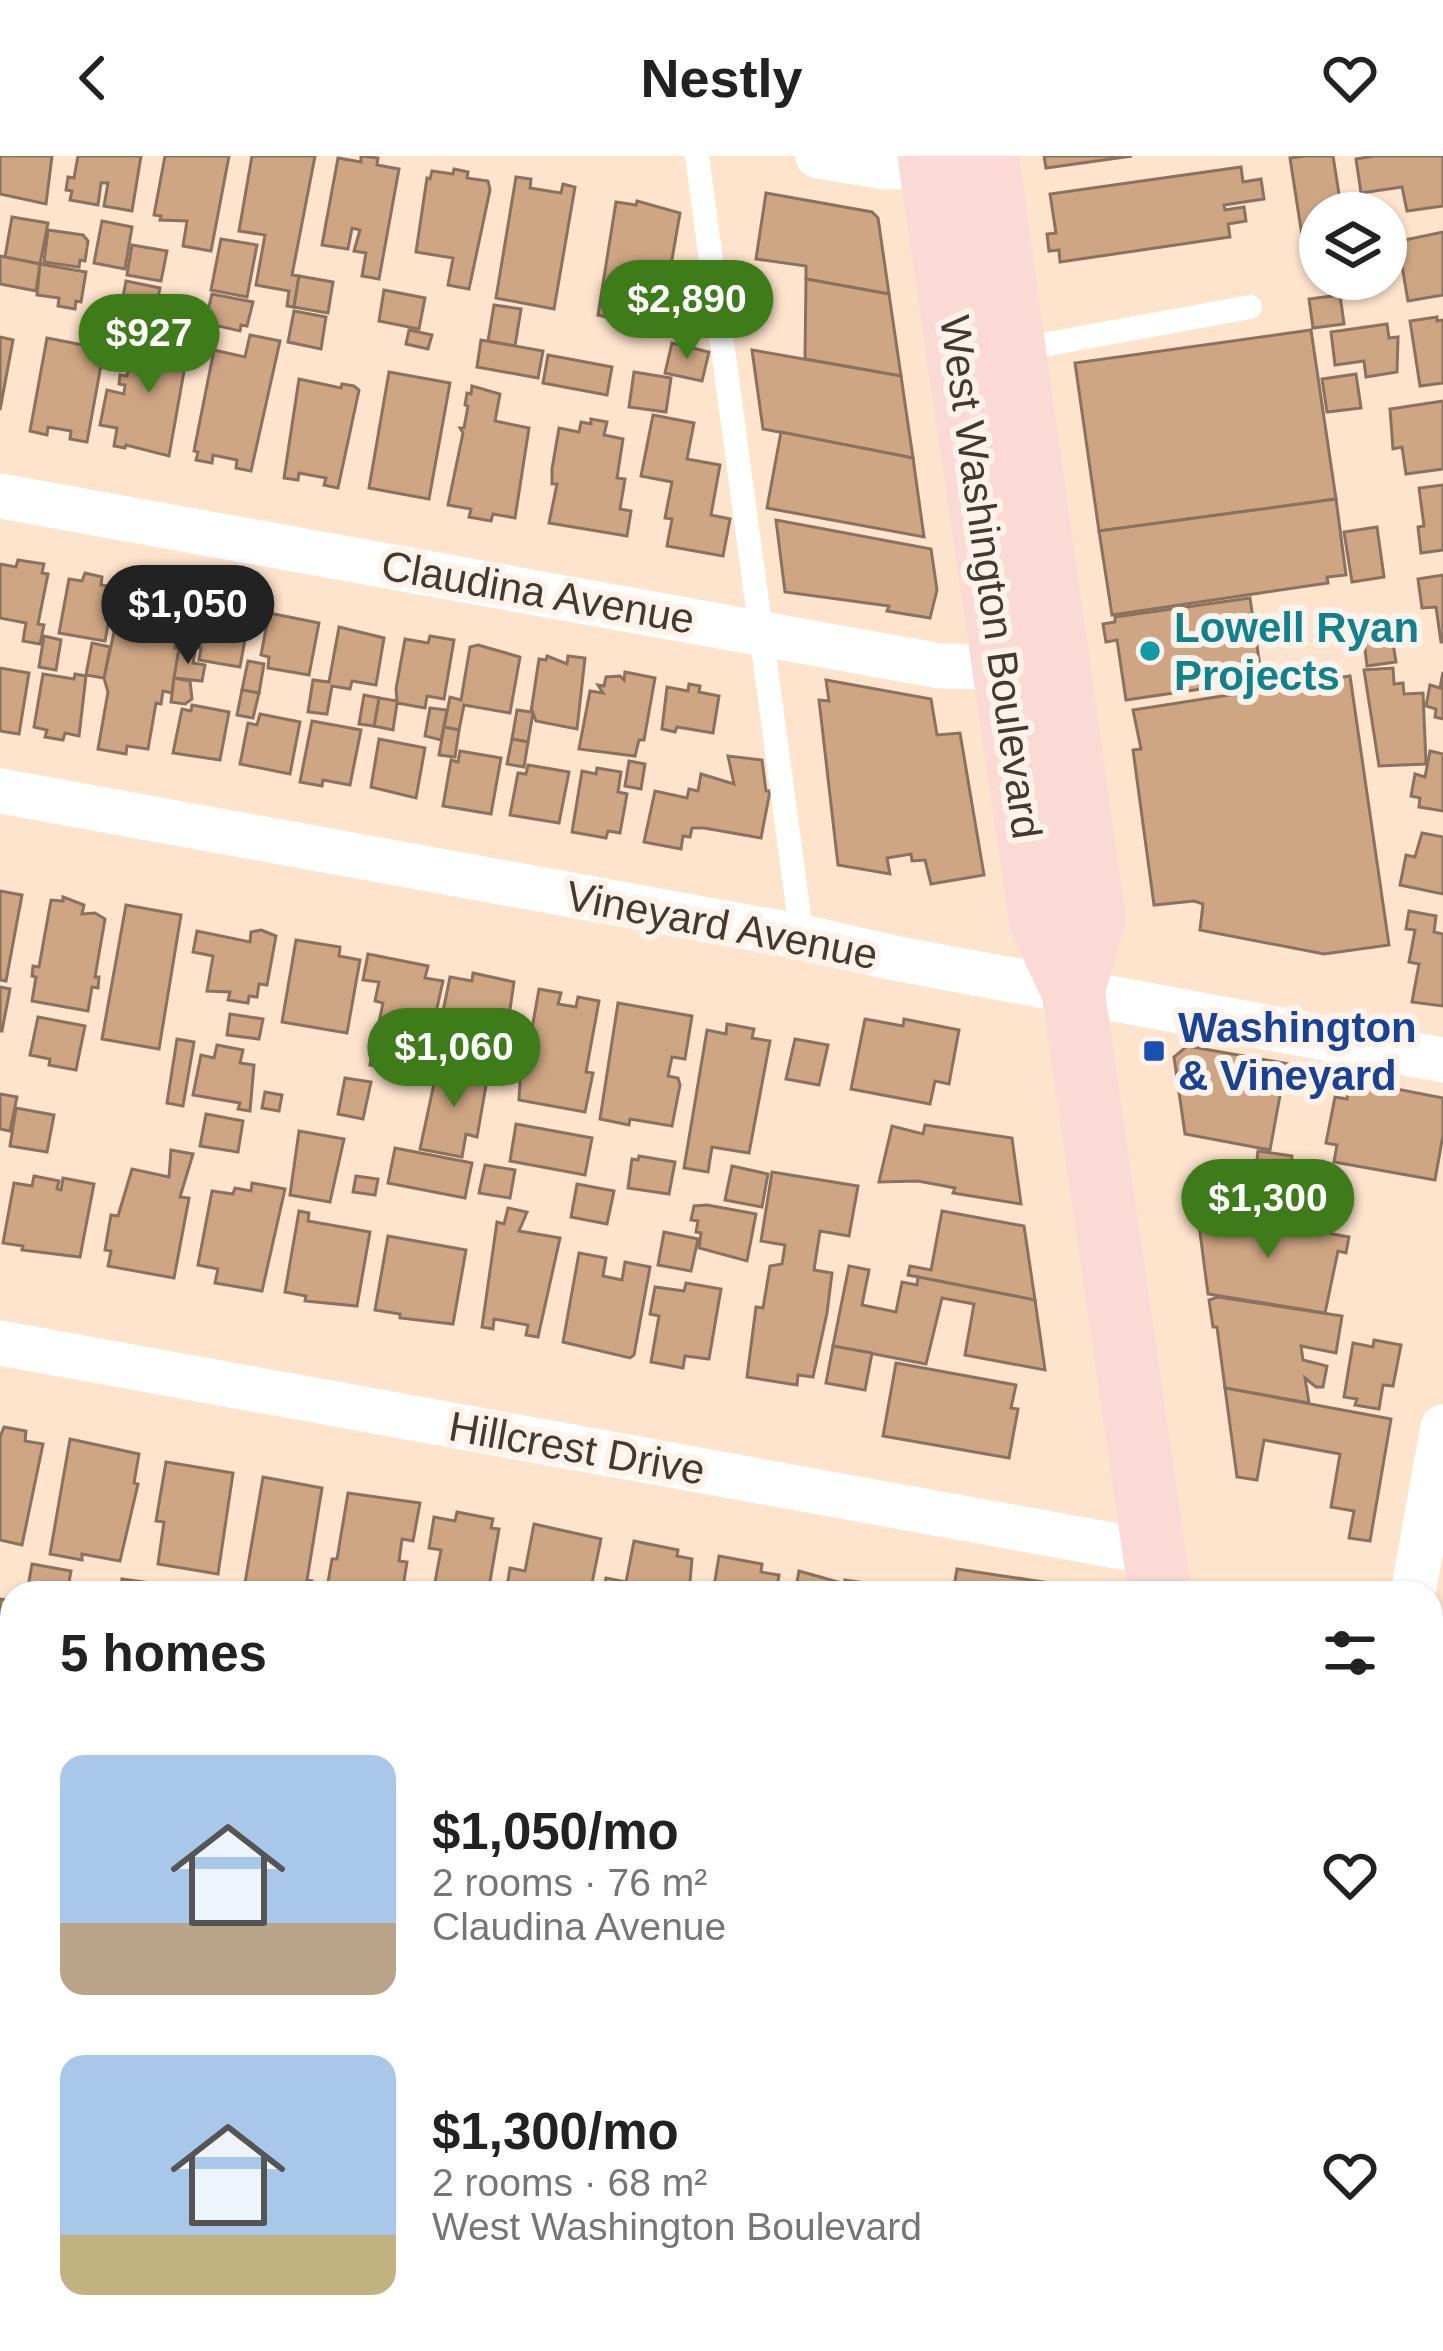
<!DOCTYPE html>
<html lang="en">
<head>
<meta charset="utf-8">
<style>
  body { margin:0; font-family:Helvetica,sans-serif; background:#f6f6f6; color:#222; height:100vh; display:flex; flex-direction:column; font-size:45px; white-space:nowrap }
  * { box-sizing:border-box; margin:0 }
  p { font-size:39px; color:#767676 }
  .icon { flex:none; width:66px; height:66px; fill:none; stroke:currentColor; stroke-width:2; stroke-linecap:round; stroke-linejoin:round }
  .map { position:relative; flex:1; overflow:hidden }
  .sheet { position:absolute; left:0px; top:1425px; width:1443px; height:771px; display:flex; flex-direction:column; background:#fff; border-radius:36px 36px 0 0; box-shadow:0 3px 9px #0004 }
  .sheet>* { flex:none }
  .buttons { position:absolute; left:1299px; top:36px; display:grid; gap:24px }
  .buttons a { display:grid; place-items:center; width:108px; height:108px; border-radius:50%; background:#fff; box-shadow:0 3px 9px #0004; font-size:60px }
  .price { position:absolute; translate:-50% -102px; padding:0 27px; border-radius:42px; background:#3e7c19; color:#fff; font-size:39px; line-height:78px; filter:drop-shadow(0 3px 6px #0008) }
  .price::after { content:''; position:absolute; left:50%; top:72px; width:36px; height:27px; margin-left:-18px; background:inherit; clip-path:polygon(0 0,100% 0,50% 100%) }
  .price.on { background:#222; color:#fff }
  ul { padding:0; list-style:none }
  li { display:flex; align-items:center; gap:36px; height:300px; padding:0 60px }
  li span { display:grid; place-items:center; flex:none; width:336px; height:240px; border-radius:24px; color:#555 }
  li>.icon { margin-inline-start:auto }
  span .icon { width:144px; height:144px; fill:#fffc; stroke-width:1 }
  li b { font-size:51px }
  h2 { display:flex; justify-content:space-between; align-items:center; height:144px; padding:0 60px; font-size:51px }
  header { display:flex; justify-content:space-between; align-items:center; height:156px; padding:0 60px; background:#fff; font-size:54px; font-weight:600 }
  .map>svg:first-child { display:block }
</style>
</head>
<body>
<header><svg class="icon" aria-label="back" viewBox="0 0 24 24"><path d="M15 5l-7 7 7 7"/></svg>Nestly<svg class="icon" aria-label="heart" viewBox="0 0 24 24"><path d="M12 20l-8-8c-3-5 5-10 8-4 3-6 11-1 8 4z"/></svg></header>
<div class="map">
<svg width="1443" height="2195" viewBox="0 0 1443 2195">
  <rect width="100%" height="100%" fill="#fee3cd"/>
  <g fill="#cfa684" stroke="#8a725e" stroke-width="3">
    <path d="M0 0H52L46 48 0 38Z"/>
    <path d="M78 0H141L132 55 104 50 108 27H101L98 49 70 44 72 35 66 34 68 21 74 22Z"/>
    <path d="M165 0H229L211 95 183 90 187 65 160 64 161 60 154 59Z"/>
    <path d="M252 0H315L292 119 299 120 294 151 287 150 289 135 256 129 265 79 239 75Z"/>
    <path d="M361 0 378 2 377 9 399 13 379 123 362 120 366 97 354 95 360 74 352 72 348 93 322 89 338 2 361 6Z"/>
    <path d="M1044 0H1132L1046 12Z"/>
    <path d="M1306 0H1333L1342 57H1320V84L1303 86 1290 2Z"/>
    <path d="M1374 0H1443V50L1407 55 1402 31 1361 37 1356 3Z"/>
    <path d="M1241 11 1243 26 1261 23 1264 43 1224 49 1225 54 1244 51 1246 65 1228 68 1230 81 1060 106 1059 94 1049 95 1047 78 1056 77 1050 38Z"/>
    <path d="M454 13 468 16 467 22 488 25 490 34 469 133 448 129 453 102 416 96 427 22 430 23 432 15 453 18Z"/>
    <path d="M516 21 531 23 530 32 561 37 563 28 575 31 554 153 496 142Z"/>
    <path d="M766 37 872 56 878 62 889 138 806 123V110L756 103Z"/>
    <path d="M637 45 680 57 660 173 598 159 616 46 636 49Z"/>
    <path d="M12 61 48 67 40 108 5 101Z"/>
    <path d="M102 65 132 71 125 113 94 107Z"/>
    <path d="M48 74 83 79 88 85 85 105 80 104 79 111 44 106Z"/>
    <path d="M1443 76V139L1408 145 1401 104 1389 106 1386 88Z"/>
    <path d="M221 83 257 89 247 141 211 134Z"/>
    <path d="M1320 87V103L1306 105 1303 89Z"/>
    <path d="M132 89 167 95 161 125 127 119Z"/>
    <path d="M0 100 40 108 36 135 0 128Z"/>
    <path d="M40 108 86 116 81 146 76 145 75 153 58 150 59 142 37 139Z"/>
    <path d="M299 120 333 126 328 157 294 151Z"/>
    <path d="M806 123 889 138 901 220 805 203Z"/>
    <path d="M126 125 160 132 150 179 117 173Z"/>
    <path d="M384 134 425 142 419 173 379 165Z"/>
    <path d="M212 138 253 146 247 170 241 169 240 175 205 167Z"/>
    <path d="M1340 139 1344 168 1313 172 1309 143Z"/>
    <path d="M494 149 521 153 515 190 488 185Z"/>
    <path d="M294 155 326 161 321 193 288 186Z"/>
    <path d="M1437 161V165L1443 164V227L1420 230 1410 165Z"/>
    <path d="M1387 168 1389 182 1398 181 1397 216 1366 221 1364 205 1335 209 1331 176Z"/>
    <path d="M164 170 191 176 169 300 126 289 125 292 114 290 117 272 100 269 107 234 124 238 125 229 119 228 120 219 127 220 132 192 159 197Z"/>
    <path d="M409 174 432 179 428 193 406 188Z"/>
    <path d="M1311 174 1336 343 1099 375 1075 207Z"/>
    <path d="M250 179 280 185 251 315 236 312 237 304 213 299 212 307 196 304 198 296 194 295 214 194 245 201Z"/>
    <path d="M0 181 13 184 0 254Z"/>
    <path d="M47 182 104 193 87 286 70 283 71 275 48 271 47 279 30 275Z"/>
    <path d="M481 184 543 195 538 222 477 211Z"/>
    <path d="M672 187 709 196 702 225 665 217Z"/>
    <path d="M752 194 901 220 913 302 763 273Z"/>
    <path d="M548 199 612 211 607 239 543 227Z"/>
    <path d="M389 216 450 227 429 343 369 332Z"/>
    <path d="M634 216 671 222 666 256 629 251Z"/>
    <path d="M1356 218 1361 252 1327 256 1322 223Z"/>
    <path d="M299 223 341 232 342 228 354 230 359 234 338 332 324 329 326 322 299 317 298 324 284 322Z"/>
    <path d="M472 230 500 238 495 265 529 272 515 362 493 358 491 365 469 361 471 353 448 349 463 277 460 272H464L468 250 465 249 467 237 471 238Z"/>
    <path d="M1443 245V313L1406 318 1402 291 1393 293 1390 253Z"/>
    <path d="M653 259 694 267 687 303 720 309 711 359 730 363 723 400 667 390 672 363 665 362 672 326 641 320Z"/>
    <path d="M591 263 607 266 604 279 623 283 617 322 625 323 620 353 631 355 627 380 549 367 557 328H552V313L559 272 579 276 581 266 591 268Z"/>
    <path d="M781 276 913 302 924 381 767 352Z"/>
    <path d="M1443 329V394L1421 397 1418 371 1424 370 1419 332Z"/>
    <path d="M1336 343 1346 419 1327 421 1328 427 1112 459 1099 375Z"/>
    <path d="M776 364 931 393 937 434 930 462 887 455 889 450 785 436Z"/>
    <path d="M1377 371 1384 421 1352 426 1344 376Z"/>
    <path d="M18 404 44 408 42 417 48 418 38 468 44 469 40 488 23 485 26 467 0 462V408L16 411Z"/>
    <path d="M85 417 102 421 101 429 115 431 105 485 59 477 69 423 82 425Z"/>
    <path d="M1443 419V486H1441L1436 451 1422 452 1418 423Z"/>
    <path d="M157 429 188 435 175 492 179 493 172 537 163 535 161 548 156 547 148 593 127 590 126 598 98 593 108 536 104 522 118 458 131 460 136 433 155 437Z"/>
    <path d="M1250 442 1262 524 1126 544 1117 484 1106 486 1103 468 1115 466V461Z"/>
    <path d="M201 446 236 452 237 448 251 450 240 511 199 504 201 492 194 491Z"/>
    <path d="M269 457 319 467 309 519 268 512 269 501 261 499Z"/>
    <path d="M339 471 384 482 376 529 352 525 350 533 332 530 327 558 308 556 313 524 329 526Z"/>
    <path d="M44 480 61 484 56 514 39 511Z"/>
    <path d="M430 480 454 484 444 543 427 540 425 552 397 547 393 574 374 570 379 542 397 545 396 533 405 483 428 487Z"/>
    <path d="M1392 481 1396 506 1367 510 1364 485Z"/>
    <path d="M92 487 110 491 104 522 86 519Z"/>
    <path d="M478 489 520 501 510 557 464 549 459 574 444 571 450 541 461 544 470 491Z"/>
    <path d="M179 493 195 496 193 507 205 509 202 525 174 522Z"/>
    <path d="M547 500 567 508 568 500 585 502 577 573 536 565 533 557 528 586 512 583 517 554 531 556 539 503 546 504Z"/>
    <path d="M248 505 264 508 259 537 242 534Z"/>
    <path d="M0 512 29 517 19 578 0 575Z"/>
    <path d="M1393 512 1394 528 1403 527 1404 538 1423 537 1426 608 1379 610 1364 514Z"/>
    <path d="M625 516 655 522 644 584H639L635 600 579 593 590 535 603 537 598 529 604 530 606 521 620 520 624 524Z"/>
    <path d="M1443 516V563L1435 561 1436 553 1426 550 1430 529 1440 532Z"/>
    <path d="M43 518 74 523 75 518 86 520 79 580 65 577 63 584 45 581 47 574 34 571Z"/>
    <path d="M1350 520 1389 789 1324 798 1200 774 1203 748 1194 745 1154 749 1133 594 1141 593 1133 554Z"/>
    <path d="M174 522 190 525 192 543 185 548 171 546Z"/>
    <path d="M826 524 931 543 937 579 960 577 984 719 931 728 925 704 912 705 911 698 887 702 890 718 838 709 819 544 829 545Z"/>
    <path d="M689 528 700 530 699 536 719 540 713 577 677 571 675 576 662 573 667 531 688 535Z"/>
    <path d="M242 534 259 537 253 562 237 559Z"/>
    <path d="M364 539 379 542 374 570 359 568Z"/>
    <path d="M192 549 229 556 220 604 173 597 182 553 191 555Z"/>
    <path d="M430 552 447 554 441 584 425 580Z"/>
    <path d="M260 558 300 566 290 618 240 608 248 567 257 569Z"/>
    <path d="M312 565 361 574 350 629 323 624 322 630 300 626Z"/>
    <path d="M444 571 459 574 455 601 439 599Z"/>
    <path d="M379 583 425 592 416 642 371 631Z"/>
    <path d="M512 583 528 586 524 611 507 608Z"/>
    <path d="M460 595 501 602 491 658 443 650 451 604 458 606Z"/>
    <path d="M1430 595 1443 598V655L1419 651 1420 642 1411 640 1415 618 1425 621Z"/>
    <path d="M728 600 762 604 766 635H770L761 682 704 672H692L690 681 683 680 681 693 644 686 655 635 687 642 689 633 698 635 701 618 734 628Z"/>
    <path d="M629 605 645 608 641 633 625 630Z"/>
    <path d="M528 609 569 616 559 667 510 659 518 617 526 618Z"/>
    <path d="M597 612 621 616 618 636 627 638 620 677 608 675 606 682 572 676 582 615 596 618Z"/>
    <path d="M1422 677 1443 681V738L1400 729 1406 699 1415 701Z"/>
    <path d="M0 735 22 739 6 825 0 824Z"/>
    <path d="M63 741 84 749 82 758 95 757 105 763 95 821H99L98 832 92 831 88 855 32 845 36 821 32 820 33 810 39 811 51 744 63 745Z"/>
    <path d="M126 749 181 759 159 893 102 883Z"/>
    <path d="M1409 755 1436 760 1434 776 1443 778V850L1412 846 1419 808 1409 806 1415 774 1406 773Z"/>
    <path d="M261 774 276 780 267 829 259 828 257 841 249 840 248 847 228 844 230 836 207 835 213 800 193 796 197 775 250 786 251 776Z"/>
    <path d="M296 784 340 791 339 800 360 804 347 877 282 866Z"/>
    <path d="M368 798 428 810 425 822 443 825 422 919 370 909 383 847 375 845 379 826 363 824Z"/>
    <path d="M473 817 514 826 501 914 458 905 457 910 440 907 441 901 434 900 450 821 472 825Z"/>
    <path d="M0 831 10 833 2 875H0Z"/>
    <path d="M539 833 561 837 558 848 576 851 578 841 599 845 586 916 593 917 585 956 519 944 521 906 526 907Z"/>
    <path d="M618 847 692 860 685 903 672 901 668 920 678 922 680 929 672 970 630 963 629 969 600 963Z"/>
    <path d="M230 858 263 863 259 883 227 879Z"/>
    <path d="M38 861 85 870 76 914 49 909 50 903 30 899Z"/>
    <path d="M865 863 903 870 904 863 959 874 949 928 935 925 930 948 851 933Z"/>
    <path d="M727 868 754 873 752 882 770 885 749 997 712 991 708 1016 684 1012 707 874 726 878Z"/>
    <path d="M177 883 194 886 183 950 167 947Z"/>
    <path d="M795 883 828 889 819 929 786 923Z"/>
    <path d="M217 889 243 894 240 907 254 909 250 955 238 953 240 947 193 939 201 899 214 902Z"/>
    <path d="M1187 890 1289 908 1285 912 1270 994 1185 978 1174 901Z"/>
    <path d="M438 909 488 918 477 981 466 978 462 1001 420 993Z"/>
    <path d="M345 922 371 926 363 963 338 958Z"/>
    <path d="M1350 924 1443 942V979L1435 1024 1334 1006 1337 989 1326 987 1335 941 1347 943Z"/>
    <path d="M265 936 282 939 279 955 262 952Z"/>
    <path d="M0 938 17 941 10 975 0 973Z"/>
    <path d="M16 952 54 959 47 996 10 990Z"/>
    <path d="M206 958 243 965 238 996 200 990Z"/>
    <path d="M516 968 592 982 585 1019 510 1005Z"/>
    <path d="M925 969 1012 982 1021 1048 953 1037 955 1032 918 1025 879 1026 892 970 923 978Z"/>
    <path d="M299 975 344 983 330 1046 290 1039Z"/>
    <path d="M395 992 472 1007 465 1042 388 1027Z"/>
    <path d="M171 994 193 998 180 1041 189 1042 174 1122 108 1110 111 1095 105 1094 111 1059 118 1060 132 1013 169 1021Z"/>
    <path d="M1258 995 1292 1000 1286 1055 1252 1048Z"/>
    <path d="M639 1000 675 1006 669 1038 628 1032 632 1003 638 1004Z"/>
    <path d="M485 1009 515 1014 510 1042 479 1037Z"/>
    <path d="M732 1010 768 1018 762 1051 725 1044Z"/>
    <path d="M772 1016 858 1030 849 1080 820 1075 814 1114 832 1117 827 1157 813 1221 798 1219 797 1229 747 1221 756 1151 763 1152 770 1110 782 1108 785 1089 761 1085Z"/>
    <path d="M34 1020 59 1025 57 1033 61 1034 63 1022 94 1028 80 1101 22 1094 23 1090 3 1087 14 1027 32 1030Z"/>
    <path d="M356 1020 378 1023 375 1039 353 1036Z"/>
    <path d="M252 1027 285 1033 262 1135 215 1127 218 1113 198 1109 212 1035 233 1038 235 1032 251 1035Z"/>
    <path d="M577 1028 614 1035 607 1068 571 1061Z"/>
    <path d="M707 1049 756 1058 747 1105 699 1092 701 1077 696 1076 698 1065 691 1064 694 1050Z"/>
    <path d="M508 1052 527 1056 519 1075 560 1082 538 1181 526 1179 528 1169 494 1163 493 1173 482 1171 497 1066 504 1068Z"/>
    <path d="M1197 1053 1349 1081 1346 1097 1338 1095 1325 1157 1208 1138Z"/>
    <path d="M299 1055 309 1057 308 1065 370 1076 357 1150 305 1145 306 1140 285 1136Z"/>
    <path d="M942 1055 1024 1070 1035 1144 908 1119 910 1110 931 1114Z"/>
    <path d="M664 1076 698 1083 691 1115 658 1109Z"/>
    <path d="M388 1080 466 1094 453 1168 400 1162V1158L375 1154Z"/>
    <path d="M579 1097 606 1102 603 1120 622 1124 625 1106 650 1111 634 1199 630 1202 563 1186Z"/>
    <path d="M849 1110 869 1114 862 1149 896 1156 902 1126 917 1129 918 1121 1035 1144 1045 1214 965 1199 974 1148 942 1142 926 1208 833 1190Z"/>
    <path d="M686 1127 721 1133 709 1203 685 1200 683 1212 651 1206 659 1160 650 1158 655 1131 684 1135Z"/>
    <path d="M1218 1141 1342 1160 1336 1197 1301 1190 1303 1204 1327 1210 1323 1231H1316L1305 1222 1309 1247 1225 1232 1217 1171H1213L1209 1144Z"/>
    <path d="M1374 1184 1401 1189 1393 1230 1383 1229 1379 1253 1355 1249 1357 1243 1344 1241 1353 1187 1373 1191Z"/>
    <path d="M833 1190 872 1197 865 1234 826 1227Z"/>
    <path d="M896 1207 1016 1229 1011 1252 1018 1253 1009 1302 883 1280Z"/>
    <path d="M1225 1232 1391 1263 1370 1385 1349 1382 1354 1355 1331 1351 1340 1298 1264 1284 1257 1324 1237 1321Z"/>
    <path d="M4 1271 26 1275 25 1285 43 1288 22 1389 0 1384V1281Z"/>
    <path d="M70 1283 139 1298 134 1327 138 1328 120 1405 82 1398V1404L50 1398Z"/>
    <path d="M166 1306 233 1317 218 1418 158 1408 164 1366 156 1365Z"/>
    <path d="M263 1321 322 1332 307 1424 312 1425 310 1437 245 1427Z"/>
    <path d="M348 1337 420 1347 413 1385 402 1383 399 1405 407 1406 402 1437 327 1432 332 1403H337Z"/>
    <path d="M457 1356 493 1363 491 1372 499 1373 488 1437 450 1432 449 1437H433L441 1394 429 1392 434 1361 455 1365Z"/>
    <path d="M534 1368 601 1383 590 1437H506L510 1412 525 1415Z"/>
    <path d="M634 1385 678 1394 677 1400 692 1403 689 1437H603L606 1422 626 1426Z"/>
    <path d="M719 1400 762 1408 761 1416 779 1419 776 1437H713Z"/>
    <path d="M32 1408 71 1415 67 1437H27Z"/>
    <path d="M957 1413 1050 1427 1048 1437H953Z"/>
    <path d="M799 1415 845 1428V1424L871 1428 870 1437H795Z"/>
    <path d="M122 1423 151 1427 150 1437H120Z"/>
    <path d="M0 1443 12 1445 9 1511 0 1510Z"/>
    <path d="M12 1549V1602L2 1600Z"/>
    <path d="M0 1793 12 1795V1874L5 1873 0 1904Z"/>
    <path d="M1439 1796H1443V1860L1435 1861 1431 1860V1841Z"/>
    <path d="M0 1964 12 1966V2005H0Z"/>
    <path d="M0 2055 12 2057V2136L0 2134Z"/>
    <path d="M280 2184H356L354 2195H328Z"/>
    <path d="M417 2184H462L459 2195H415Z"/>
    <path d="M494 2184H567L565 2195H492Z"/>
    <path d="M599 2184H676L674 2195H597Z"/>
    <path d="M706 2184H721L764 2195H704Z"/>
    <path d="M1063 2184H1098L1096 2195H1061Z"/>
  </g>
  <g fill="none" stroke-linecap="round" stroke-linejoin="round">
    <g stroke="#fff" stroke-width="24">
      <path d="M697 0 802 781"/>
      <path d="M1016 194 1250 151"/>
      <path d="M1431 2029 1443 2032"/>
    </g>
    <g stroke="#fff" stroke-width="45">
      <path d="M818 0 885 11 958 10"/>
      <path d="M0 340 940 510 1005 511"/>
      <path d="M0 635 802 781 894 802 1443 904"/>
      <path d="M0 1187 1155 1397"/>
      <path d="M1413 1437 1443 1271"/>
    </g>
    <g stroke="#fff" stroke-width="57">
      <path d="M0 1705 12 1707"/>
      <path d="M1429 2184 1443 2188"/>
    </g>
    <g stroke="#fbd9d5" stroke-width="63">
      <path d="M929 0 1041 767 1073 835 1160 1437"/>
      <path d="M987 0 1094 762 1073 835"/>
      <path d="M1267 2184 1269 2195"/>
    </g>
  </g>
  <circle fill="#0f9aa8" stroke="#fef3eb" stroke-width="4.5" cx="1150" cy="495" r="12"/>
  <rect fill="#1a4fb4" stroke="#fef3eb" stroke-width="4.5" x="1142" y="883" width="24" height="24" rx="6"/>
  <g text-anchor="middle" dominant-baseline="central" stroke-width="12" stroke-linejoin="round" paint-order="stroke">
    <g font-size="42" fill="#443931" stroke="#fef3eb">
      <text transform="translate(991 421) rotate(82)">West Washington Boulevard</text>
      <text transform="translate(538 436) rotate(10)">Claudina Avenue</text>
      <text transform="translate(722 769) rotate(11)">Vineyard Avenue</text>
      <text transform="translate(577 1292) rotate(10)">Hillcrest Drive</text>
    </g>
    <g font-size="42" font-weight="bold" fill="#0d838f" stroke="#fef3eb" text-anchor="start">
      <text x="1174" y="471">Lowell Ryan<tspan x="1174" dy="48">Projects</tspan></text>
    </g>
    <g font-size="42" font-weight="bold" fill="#164399" stroke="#fef3eb" text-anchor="start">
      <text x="1178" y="871">Washington<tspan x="1178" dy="48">&amp; Vineyard</tspan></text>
    </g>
  </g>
</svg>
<div class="buttons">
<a><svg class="icon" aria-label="layers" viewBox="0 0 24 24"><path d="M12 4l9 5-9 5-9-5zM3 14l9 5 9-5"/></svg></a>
</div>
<b class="price" style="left:687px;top:206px">$2,890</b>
<b class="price" style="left:149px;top:240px">$927</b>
<b class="price on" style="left:188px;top:511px">$1,050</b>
<b class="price" style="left:454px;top:954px">$1,060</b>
<b class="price" style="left:1268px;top:1105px">$1,300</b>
<section class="sheet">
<h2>5 homes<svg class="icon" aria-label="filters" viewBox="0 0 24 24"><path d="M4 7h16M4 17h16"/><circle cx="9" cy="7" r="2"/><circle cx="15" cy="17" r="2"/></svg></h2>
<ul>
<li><span style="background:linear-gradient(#a9c7e8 70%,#b9a48a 0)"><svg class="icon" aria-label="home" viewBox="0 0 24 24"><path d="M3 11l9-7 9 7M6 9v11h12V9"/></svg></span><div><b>$1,050/mo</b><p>2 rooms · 76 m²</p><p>Claudina Avenue</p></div><svg class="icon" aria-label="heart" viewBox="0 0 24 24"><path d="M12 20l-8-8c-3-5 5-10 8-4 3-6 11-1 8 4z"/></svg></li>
<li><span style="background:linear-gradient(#a9c7e8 75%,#c2b280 0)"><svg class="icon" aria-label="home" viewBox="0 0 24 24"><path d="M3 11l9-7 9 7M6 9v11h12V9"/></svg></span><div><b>$1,300/mo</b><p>2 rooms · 68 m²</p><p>West Washington Boulevard</p></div><svg class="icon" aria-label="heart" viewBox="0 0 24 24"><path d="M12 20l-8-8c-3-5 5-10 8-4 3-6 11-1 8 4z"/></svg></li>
</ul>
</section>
</div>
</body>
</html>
